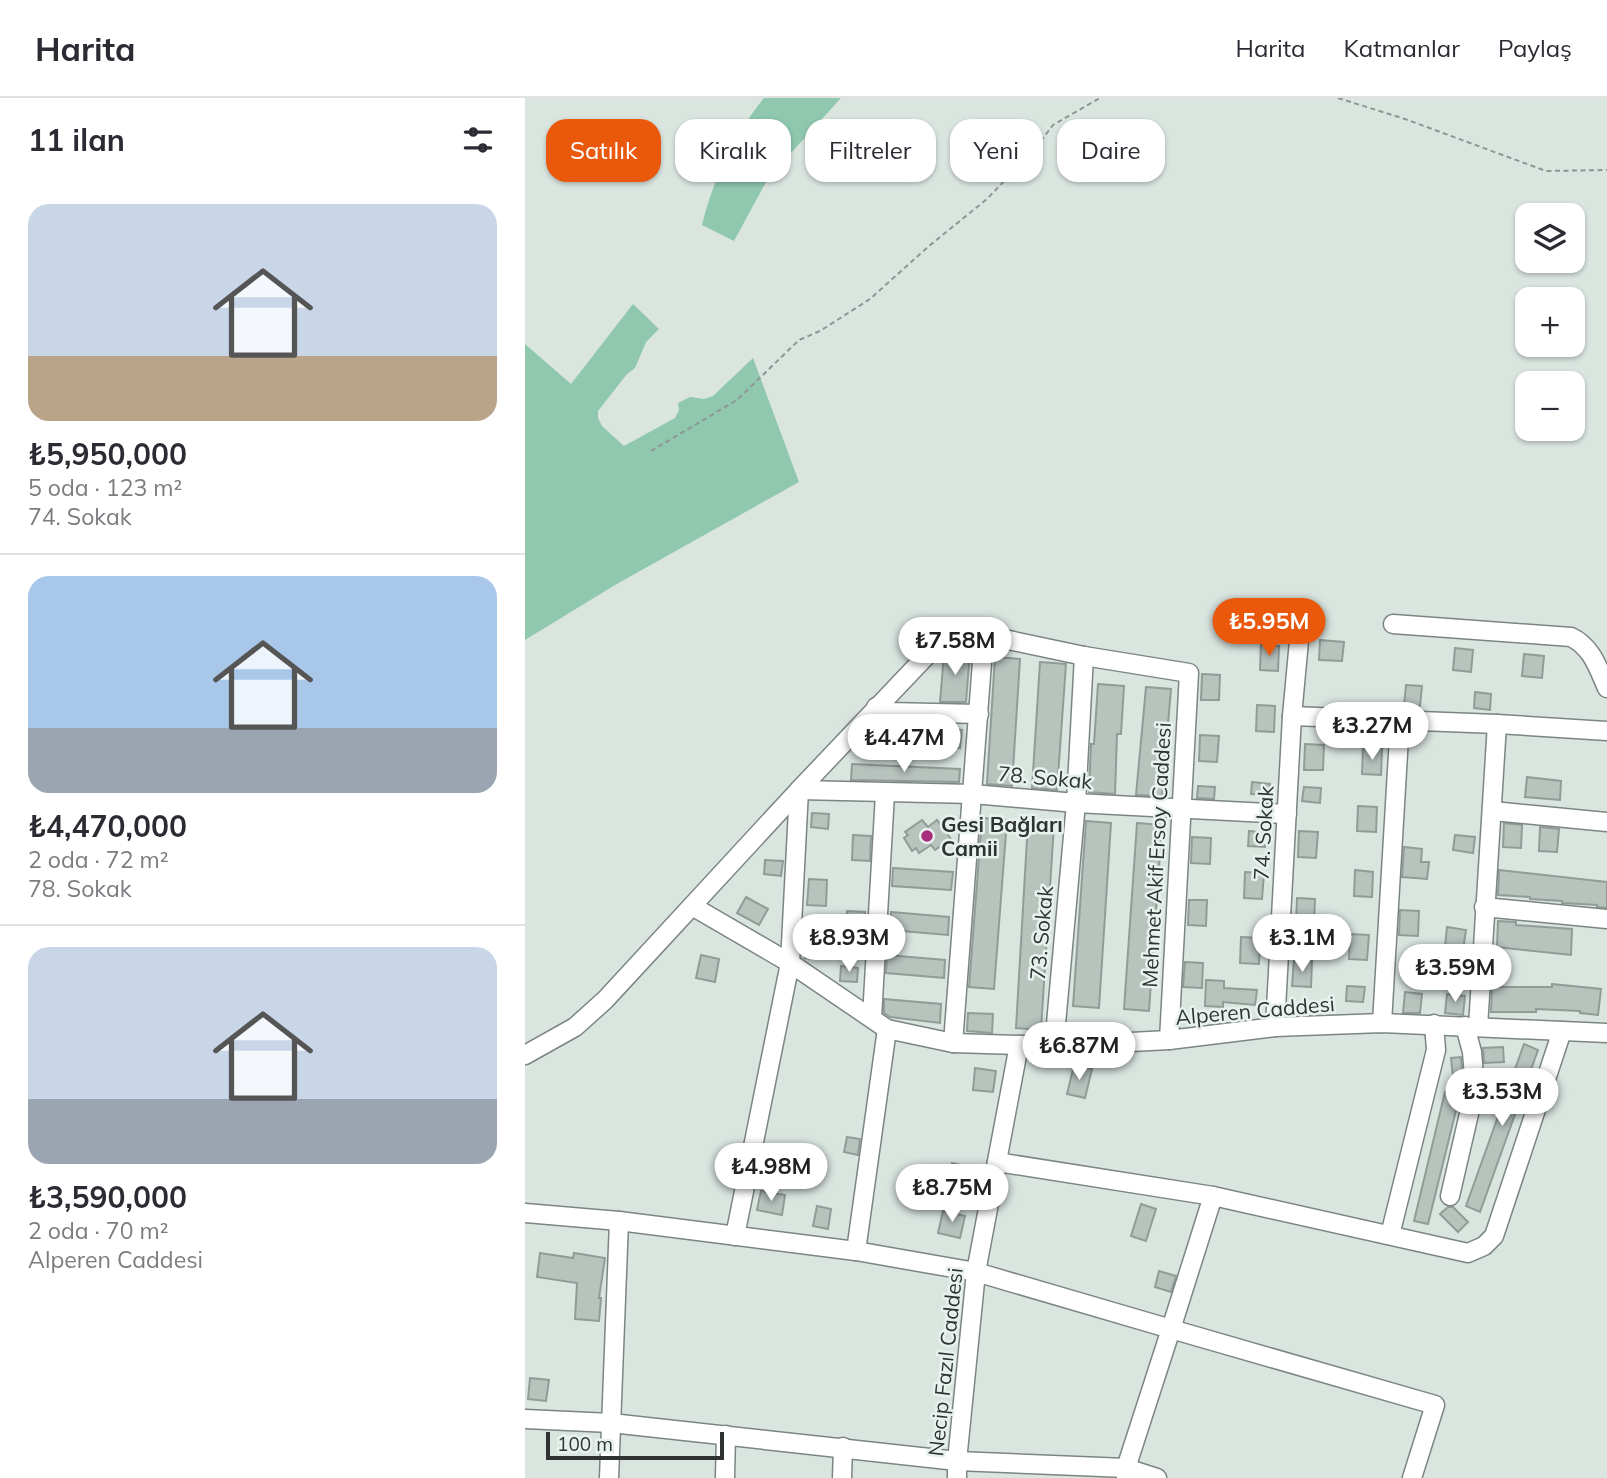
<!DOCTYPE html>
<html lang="tr">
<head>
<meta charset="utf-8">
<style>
  body { margin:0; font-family:Mulish,sans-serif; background:#f2f2f3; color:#2b2b33; height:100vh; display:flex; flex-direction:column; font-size:26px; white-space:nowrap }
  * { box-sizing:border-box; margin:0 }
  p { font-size:23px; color:#7c7c81 }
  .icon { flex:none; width:38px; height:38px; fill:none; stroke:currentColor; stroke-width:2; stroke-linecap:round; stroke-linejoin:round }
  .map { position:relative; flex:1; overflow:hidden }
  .sheet { display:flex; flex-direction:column; background:#fff; width:525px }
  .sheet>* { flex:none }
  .hud { position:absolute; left:21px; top:21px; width:665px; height:63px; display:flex; gap:14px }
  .buttons { position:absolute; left:990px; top:105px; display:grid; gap:14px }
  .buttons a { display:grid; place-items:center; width:70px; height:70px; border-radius:14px; background:#fff; box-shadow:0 2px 5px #0004; font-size:35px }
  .scale { position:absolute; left:21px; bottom:18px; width:178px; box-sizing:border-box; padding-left:7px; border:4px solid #2e3230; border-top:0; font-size:19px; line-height:24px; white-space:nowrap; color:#2e3230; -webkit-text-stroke:5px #e7f2ed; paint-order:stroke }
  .price { position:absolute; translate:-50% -60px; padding:0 16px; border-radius:24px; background:#fff; color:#222; font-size:23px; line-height:46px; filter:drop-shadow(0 2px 4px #0008) }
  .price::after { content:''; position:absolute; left:50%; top:42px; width:21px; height:16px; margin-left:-10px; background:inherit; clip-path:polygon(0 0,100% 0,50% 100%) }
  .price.current { background:#ea580c; color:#fff }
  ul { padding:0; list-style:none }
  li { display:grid; align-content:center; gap:14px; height:371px; padding:0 28px }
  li+li { border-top:2px solid #e1e1e2 }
  li span { display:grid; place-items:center; height:217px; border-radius:21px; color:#555 }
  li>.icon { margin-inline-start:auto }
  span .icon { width:126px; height:126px; fill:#fffc; stroke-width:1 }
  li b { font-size:30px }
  h2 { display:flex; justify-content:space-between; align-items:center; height:84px; padding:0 28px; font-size:30px }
  .chip { padding:0 24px; border-radius:21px; background:#fff; box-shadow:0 2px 5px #0004; font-size:24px; line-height:63px }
  .chip.current { background:#ea580c; color:#fff }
  header { display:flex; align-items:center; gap:42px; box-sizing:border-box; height:98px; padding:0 35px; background:#fff; border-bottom:2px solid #e1e1e2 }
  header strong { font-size:33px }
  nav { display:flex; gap:38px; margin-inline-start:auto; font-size:24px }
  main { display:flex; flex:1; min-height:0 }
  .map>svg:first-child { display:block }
</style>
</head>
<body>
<header>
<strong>Harita</strong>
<nav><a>Harita</a><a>Katmanlar</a><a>Paylaş</a></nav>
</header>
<main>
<section class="sheet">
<h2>11 ilan<svg class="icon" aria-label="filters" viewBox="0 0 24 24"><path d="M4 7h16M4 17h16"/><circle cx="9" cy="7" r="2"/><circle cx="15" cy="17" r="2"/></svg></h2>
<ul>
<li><span style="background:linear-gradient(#c9d6e8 70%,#b9a48a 0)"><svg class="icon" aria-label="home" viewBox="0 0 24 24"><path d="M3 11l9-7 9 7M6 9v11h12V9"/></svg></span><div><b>₺5,950,000</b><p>5 oda · 123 m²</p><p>74. Sokak</p></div></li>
<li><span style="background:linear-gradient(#a9c7e8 70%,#9aa5b1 0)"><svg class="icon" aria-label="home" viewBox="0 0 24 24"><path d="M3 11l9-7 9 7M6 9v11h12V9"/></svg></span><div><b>₺4,470,000</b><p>2 oda · 72 m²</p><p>78. Sokak</p></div></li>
<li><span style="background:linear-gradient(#c9d6e8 70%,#9aa5b1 0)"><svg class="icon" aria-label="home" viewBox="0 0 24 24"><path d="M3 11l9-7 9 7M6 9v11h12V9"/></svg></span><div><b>₺3,590,000</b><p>2 oda · 70 m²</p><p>Alperen Caddesi</p></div></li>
</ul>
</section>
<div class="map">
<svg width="1082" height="1380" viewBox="0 0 1082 1380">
  <rect width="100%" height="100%" fill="#dae5e0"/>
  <g fill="#8fc7af">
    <path d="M239 0H316L266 55 259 72 246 75 209 143 177 127C189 80 208 38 239 0Z"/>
    <path d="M108 206 134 231 121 244 110 270 102 276 73 313V320L77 328 99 348 150 320 154 312 153 305 165 299 179 301 188 298 228 260 274 384 90 487 0 542V246L46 286Z"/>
  </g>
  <g fill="#b8c3be" stroke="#929c97" stroke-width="2">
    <path d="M795 542 819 544 817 563 794 562Z"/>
    <path d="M736 547 754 548 753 573 735 572Z"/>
    <path d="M930 550 948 552 946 574 928 572Z"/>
    <path d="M422 552 445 554 441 604H415L419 556Z"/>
    <path d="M999 556 1019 558 1017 580 997 578Z"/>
    <path d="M470 559 495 561 487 688 462 686Z"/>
    <path d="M515 564 541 566 532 692 507 690Z"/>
    <path d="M677 576 695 577 694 602H676Z"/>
    <path d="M573 586 599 588 596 636H592L590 696 564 694 566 646H569Z"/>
    <path d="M881 587 897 588 895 608 879 607Z"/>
    <path d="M621 589 646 591 637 698 611 697Z"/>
    <path d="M950 594 966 596 965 612 949 610Z"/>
    <path d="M732 607 750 608 749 634 731 633Z"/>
    <path d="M360 630 385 631 384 650 358 648Z"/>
    <path d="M411 630 437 632 435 650 410 648Z"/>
    <path d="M675 637 694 638 692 664 674 663Z"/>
    <path d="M780 646 799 647 798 672H779Z"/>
    <path d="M838 650 857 651 856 677 837 676Z"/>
    <path d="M327 666 435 671 434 684 326 682Z"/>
    <path d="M1002 679 1036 683 1035 702 1000 699Z"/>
    <path d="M727 684 745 686 744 697 726 696Z"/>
    <path d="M673 688 690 689 689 701 672 700Z"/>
    <path d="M779 689 796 690 795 705 777 703Z"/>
    <path d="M833 708 852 709 851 734 832 733Z"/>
    <path d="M287 715 304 716 303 731 286 729Z"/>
    <path d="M457 720 482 722 469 891 444 889Z"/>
    <path d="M397 722 403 729 412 722 426 741 410 752 406 747 394 755 391 750 387 753 379 740 383 737 380 734Z"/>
    <path d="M561 723 586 725 574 910 548 908Z"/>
    <path d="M503 724 529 726 516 932 491 930Z"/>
    <path d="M612 725 637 727 624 913 599 911Z"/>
    <path d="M979 725 997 727 996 750 978 749Z"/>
    <path d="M1015 729 1034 731 1032 754 1014 753Z"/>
    <path d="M724 733 741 735 740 749 723 748Z"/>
    <path d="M774 733 793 734 791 760 773 759Z"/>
    <path d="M328 737 346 738 345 763 327 762Z"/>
    <path d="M930 737 950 739 948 755 928 752Z"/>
    <path d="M667 739 686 740 685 766 666 765Z"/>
    <path d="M879 749 897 751 896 764H904L902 781 877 779Z"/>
    <path d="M240 762 258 763 256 778 239 776Z"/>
    <path d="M368 770 428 774 426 792 367 788Z"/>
    <path d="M830 772 848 774 847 799 829 798Z"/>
    <path d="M974 772 1082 784V810L1072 809V807L1037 805V803L1005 801V799L973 797Z"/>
    <path d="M720 774 739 775 737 801 719 800Z"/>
    <path d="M284 781 302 782 301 808 282 807Z"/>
    <path d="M221 799 243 811 234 827 212 815Z"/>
    <path d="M772 800 790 801 789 827 771 826Z"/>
    <path d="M664 802H682L681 828 663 827Z"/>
    <path d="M875 812 894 813 893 838 874 837Z"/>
    <path d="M322 813 340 814 339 839 320 838Z"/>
    <path d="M366 814 424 819 423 837 365 832Z"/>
    <path d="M973 823 991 824V827L1047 831 1046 857 972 849Z"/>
    <path d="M922 829 941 832 938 852 920 849Z"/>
    <path d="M825 836 844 837 842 862 824 861Z"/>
    <path d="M716 839 735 840 734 866 715 865Z"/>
    <path d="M281 845 298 847 297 861 280 860Z"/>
    <path d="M176 857 194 861 190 884 171 880Z"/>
    <path d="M362 857 420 862 419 880 361 875Z"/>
    <path d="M769 862 787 863 786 889 767 888Z"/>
    <path d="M660 864 678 865 677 890 658 889Z"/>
    <path d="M316 868 333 870 332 884 315 883Z"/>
    <path d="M681 882 699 883V890L732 892 730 907 698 904V909L680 908Z"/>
    <path d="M1027 886 1076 891 1073 917 1055 915V913L1011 911V914H966L967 889H1027Z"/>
    <path d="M822 888 840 889 838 904 821 903Z"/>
    <path d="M880 894 897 896 895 915H878Z"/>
    <path d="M922 896 940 898 938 917 920 915Z"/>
    <path d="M359 901 416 906 415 925 365 919 359 915Z"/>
    <path d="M443 915 468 916 467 935 442 933Z"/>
    <path d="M999 946 1013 952 955 1114 941 1108Z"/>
    <path d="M978 949 979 964 959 965 958 950Z"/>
    <path d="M936 959 938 984 903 1126 889 1123 920 994 930 997 926 960Z"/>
    <path d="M549 967 567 971 560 1000 542 996Z"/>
    <path d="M450 970 471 973 468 994 448 992Z"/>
    <path d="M322 1039 335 1041 333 1057 319 1054Z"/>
    <path d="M427 1065 449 1070 444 1092 422 1087Z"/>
    <path d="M236 1093 260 1097 257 1117 232 1112Z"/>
    <path d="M616 1106 631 1111 621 1143 606 1138Z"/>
    <path d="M292 1108 306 1111 303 1131 288 1128Z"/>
    <path d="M923 1109H928L943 1124 933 1134 915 1116Z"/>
    <path d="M418 1113 440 1118 435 1140 413 1135Z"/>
    <path d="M15 1155 48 1160 49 1155 80 1160 74 1200H76L74 1223 50 1221 52 1185 12 1179Z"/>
    <path d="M634 1173 651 1178 646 1194 630 1189Z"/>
    <path d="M5 1280 24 1282 21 1303 3 1301Z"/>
  </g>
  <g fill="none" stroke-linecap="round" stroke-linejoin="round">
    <defs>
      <g id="minor">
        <path d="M868 526 1046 539C1067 549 1073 570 1082 590"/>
        <path d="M351 609 363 614 454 616"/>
        <path d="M767 618 972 626 1082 633"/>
        <path d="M968 713 1082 724"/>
        <path d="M167 808 265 865 362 931 428 945 529 948 644 942 750 929 857 925 1082 935"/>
        <path d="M959 809 1082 821"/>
        <path d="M347 919 360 696"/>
        <path d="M857 925 875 622"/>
        <path d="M750 929 767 618 774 543"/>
        <path d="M953 929 972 626"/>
        <path d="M428 945 459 538"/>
        <path d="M529 948 551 705 559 558"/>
        <path d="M0 957 50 929 80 902 274 692 448 696 551 705 762 716"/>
        <path d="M688 1098 943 1155 959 1148 969 1138 1037 933"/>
        <path d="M925 1098 950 990 947 954 940 928"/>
        <path d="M0 1115 94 1123 331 1153 451 1174 646 1231 688 1098 472 1064"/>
        <path d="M865 1137 911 952 909 926"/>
        <path d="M210 1138 265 865 274 692 423 535 436 532 559 558 664 575 644 942"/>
        <path d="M331 1153 362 931"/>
        <path d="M0 1321 86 1325 432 1363 601 1370 632 1380"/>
        <path d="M84 1380 94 1123"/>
        <path d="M200 1380 201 1337"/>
        <path d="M317 1380 318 1349"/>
        <path d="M432 1380V1363L451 1174 494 947"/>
        <path d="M601 1380V1370L646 1231 910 1307 887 1380"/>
      </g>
    </defs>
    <use href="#minor" stroke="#7b8581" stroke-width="21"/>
    <g stroke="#8e9692" stroke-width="2" stroke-dasharray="5 3.5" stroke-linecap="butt">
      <path d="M813 0 880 21 1021 73 1082 72"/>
      <path d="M126 353 212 302 274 242 295 233 345 201 404 148 462 101 508 53 528 27 575 0"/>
    </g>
    <use href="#minor" stroke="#fff" stroke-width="18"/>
  </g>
  <circle fill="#aa2c7c" stroke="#e7f2ed" stroke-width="2.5" cx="402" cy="738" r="7"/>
  <g text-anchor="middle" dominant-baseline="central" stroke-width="5" stroke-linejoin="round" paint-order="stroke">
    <g font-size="21" fill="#2e3230" stroke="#e7f2ed">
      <text transform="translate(520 679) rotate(5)">78. Sokak</text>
      <text transform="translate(738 735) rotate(-87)">74. Sokak</text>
      <text transform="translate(631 757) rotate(-87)">Mehmet Akif Ersoy Caddesi</text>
      <text transform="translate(516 835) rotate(-85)">73. Sokak</text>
      <text transform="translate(730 912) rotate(-5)">Alperen Caddesi</text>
      <text transform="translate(420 1264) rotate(-84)">Necip Fazıl Caddesi</text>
    </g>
    <g font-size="21" font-weight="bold" fill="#2e3230" stroke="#e7f2ed" text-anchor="start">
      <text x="416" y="726">Gesi Bağları<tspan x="416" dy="24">Camii</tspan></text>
    </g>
  </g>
</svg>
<div class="buttons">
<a><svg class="icon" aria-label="layers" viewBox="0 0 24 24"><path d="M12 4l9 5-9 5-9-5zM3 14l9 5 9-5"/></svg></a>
<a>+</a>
<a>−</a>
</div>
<div class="scale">100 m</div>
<b class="price current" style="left:744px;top:560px">₺5.95M</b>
<b class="price" style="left:430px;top:579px">₺7.58M</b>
<b class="price" style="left:847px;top:664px">₺3.27M</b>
<b class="price" style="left:379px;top:676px">₺4.47M</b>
<b class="price" style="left:324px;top:876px">₺8.93M</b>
<b class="price" style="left:777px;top:876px">₺3.1M</b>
<b class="price" style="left:930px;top:906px">₺3.59M</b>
<b class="price" style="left:554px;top:984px">₺6.87M</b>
<b class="price" style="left:977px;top:1030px">₺3.53M</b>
<b class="price" style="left:246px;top:1105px">₺4.98M</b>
<b class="price" style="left:427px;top:1126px">₺8.75M</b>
<div class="hud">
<a class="chip current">Satılık</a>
<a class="chip">Kiralık</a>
<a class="chip">Filtreler</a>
<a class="chip">Yeni</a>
<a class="chip">Daire</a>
</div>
</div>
</main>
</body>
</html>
